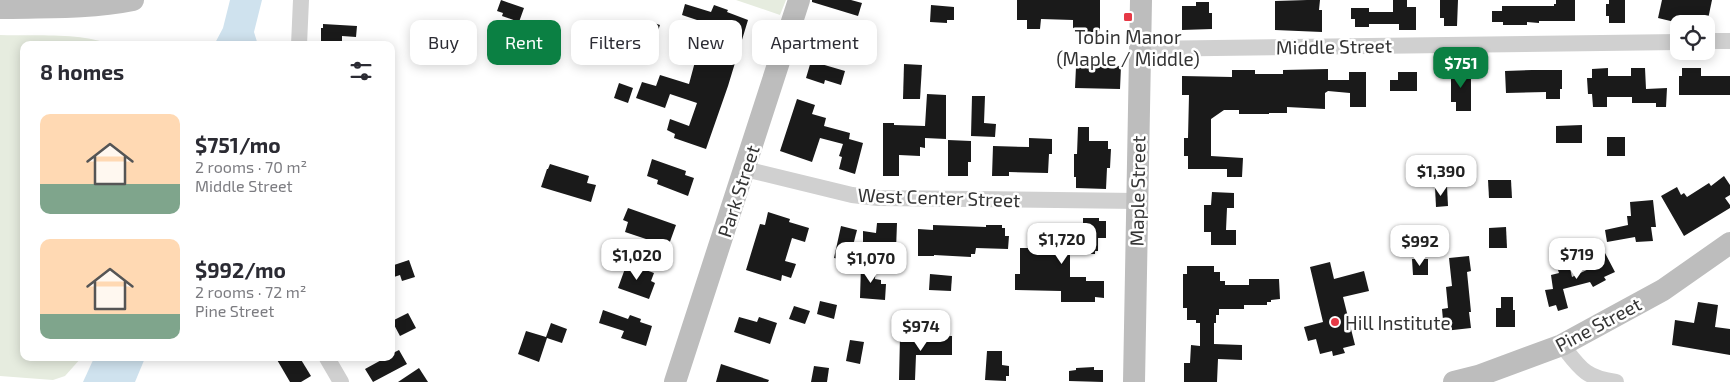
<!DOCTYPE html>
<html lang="en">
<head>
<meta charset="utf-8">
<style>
  body { margin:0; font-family:"Exo 2",sans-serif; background:#f2f2f3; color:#2b2b33; height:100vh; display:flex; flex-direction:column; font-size:19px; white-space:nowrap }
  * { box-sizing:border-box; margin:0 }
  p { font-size:16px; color:#7c7c81 }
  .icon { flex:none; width:28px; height:28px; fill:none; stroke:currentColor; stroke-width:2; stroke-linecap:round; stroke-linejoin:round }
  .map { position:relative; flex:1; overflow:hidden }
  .side { position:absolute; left:20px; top:41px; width:375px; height:320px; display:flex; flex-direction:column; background:#fff; border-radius:10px; box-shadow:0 2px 12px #0003 }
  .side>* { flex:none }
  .guide { position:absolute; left:410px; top:20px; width:475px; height:45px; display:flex; gap:10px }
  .tools { position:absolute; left:1670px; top:15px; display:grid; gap:10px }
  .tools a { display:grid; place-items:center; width:45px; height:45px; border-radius:10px; background:#fff; box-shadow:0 2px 12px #0003; font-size:25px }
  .price { position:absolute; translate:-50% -42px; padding:0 11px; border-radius:10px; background:#fff; color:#222; font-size:16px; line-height:32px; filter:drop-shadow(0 1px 2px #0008) }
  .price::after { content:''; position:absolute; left:50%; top:30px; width:15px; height:11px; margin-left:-8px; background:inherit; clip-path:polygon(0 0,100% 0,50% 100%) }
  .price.current { background:#0b8043; color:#fff }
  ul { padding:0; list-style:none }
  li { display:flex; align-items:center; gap:15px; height:125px; padding:0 20px }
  li span { display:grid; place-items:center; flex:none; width:140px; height:100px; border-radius:10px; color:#555 }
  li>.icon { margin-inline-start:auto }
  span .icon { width:60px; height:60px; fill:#fffc; stroke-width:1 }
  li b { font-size:21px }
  h2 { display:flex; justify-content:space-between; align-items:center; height:60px; padding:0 20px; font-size:21px }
  .tag { padding:0 18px; border-radius:10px; background:#fff; box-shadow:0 2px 12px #0003; font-size:18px; line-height:45px }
  .tag.current { background:#0b8043; color:#fff }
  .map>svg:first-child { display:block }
</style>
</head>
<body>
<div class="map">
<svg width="1730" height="382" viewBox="0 0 1730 382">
  <rect width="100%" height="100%" fill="#fff"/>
  <g fill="#e6ecdf">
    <path d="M736 0H786L780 15Z"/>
    <path d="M0 35C31 36 83 32 111 45H24V358H81L65 376 53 380 0 376Z"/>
  </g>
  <g fill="#cfe2ee">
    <path d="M230 0H262L254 32 258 45H214L223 28Z"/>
    <path d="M94 358H145L135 382H83Z"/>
  </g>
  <g fill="#1a1a1a">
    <path d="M501 0 524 8 519 22 502 16 503 13 497 11Z"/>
    <path d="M812 0H851L862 3 858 16 812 2Z"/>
    <path d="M1017 0H1100V32H1073V20L1041 19 1040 29H1027V20H1017Z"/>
    <path d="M1307 0H1320L1319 10H1322V32L1275 30V1Z"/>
    <path d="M1393 0H1407V7H1416V30H1399V24H1369V27H1355V19H1351V8H1369V12H1393Z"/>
    <path d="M1440 0H1458L1457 26H1444V18H1440Z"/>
    <path d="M1556 0H1575V21H1539V23L1527 22V25H1503V22H1492V11H1502V6H1554V4H1556Z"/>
    <path d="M1609 0H1625V23H1609V16H1606V4H1609Z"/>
    <path d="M1662 0H1712L1707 24H1683L1658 18Z"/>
    <path d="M1196 2H1209V13H1212V29L1182 30V6H1196Z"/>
    <path d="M685 4 711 12 714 5 728 10 727 12 748 20 728 86 706 149 674 138 675 134 667 130 670 119 689 126 697 103 670 94 665 108 636 98 642 82 656 86 660 75 689 84 696 58 700 60 712 25 682 15Z"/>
    <path d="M931 5 954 7V20H947V23L930 22Z"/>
    <path d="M648 21 660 25 655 39 643 34Z"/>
    <path d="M323 24 357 26 356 37 342 36V44L321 41V28H323Z"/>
    <path d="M811 61 845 71 841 85 825 80 824 84 806 78Z"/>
    <path d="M904 64 922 65 920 99H903Z"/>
    <path d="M1089 65 1121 66 1120 89 1075 88 1076 67H1089Z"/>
    <path d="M1451 68H1471V111H1456V102H1451Z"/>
    <path d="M1608 68V76H1631V68H1645L1646 89 1667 88 1666 107H1656V103H1632V97H1607V107H1593L1592 94H1588L1587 78H1592V69Z"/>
    <path d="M1682 68H1701V76H1730V95H1679V76H1682Z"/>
    <path d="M1328 69V80H1349V72H1366V107H1350V93L1328 91 1325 93V109L1287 107V113H1269V114H1239V110H1224L1211 119V156L1243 158 1242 177H1227V169H1188V156H1184V138H1188L1189 95H1182V76L1232 77V70H1255V74H1283V70Z"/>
    <path d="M1532 70H1562V89H1560V99H1546V92L1506 93 1505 71Z"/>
    <path d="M1398 72H1417V91H1390V80H1398Z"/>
    <path d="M619 83 633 88 628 103 614 98Z"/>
    <path d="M927 94 946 95V139L925 138V148L920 147V156L899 155V176H883V123H894V125L925 126Z"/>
    <path d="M972 96H985L984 123 996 124 995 137 971 136Z"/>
    <path d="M797 99 815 105 812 114 826 118 824 126 850 133 849 139 863 143 855 174 839 169 842 157 839 156 843 144 820 138 812 162 780 151Z"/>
    <path d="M1582 125V143H1556V126Z"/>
    <path d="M1078 127H1089V141H1108V149H1111L1110 168H1107L1106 189 1076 188V177H1074V154H1077Z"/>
    <rect x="1607" y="137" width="18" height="19"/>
    <path d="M1029 138 1052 139V154H1049L1048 173 1009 172V176H992L993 146 1029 147Z"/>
    <path d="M948 140 971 141V162H968V176H948Z"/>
    <path d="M652 159 686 171 685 175 694 178 688 196 657 184 658 180 647 176Z"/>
    <path d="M550 164 589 176 587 183 596 185 591 202 541 187 547 169H548Z"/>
    <path d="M1724 176 1730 185V195L1725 198 1730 205V208L1684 236 1661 196 1677 187 1681 195 1684 193 1687 197 1709 183 1711 186Z"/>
    <path d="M1488 180H1511L1512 198H1489Z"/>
    <path d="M1447 186 1448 206 1436 207 1435 187Z"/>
    <path d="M1212 192 1234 193V208H1227L1226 230H1236V245H1211V232H1204V205H1211Z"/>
    <path d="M1653 200 1656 227H1651L1653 241 1636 242 1635 237 1607 242 1605 230 1628 225 1627 216H1631L1630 202Z"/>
    <path d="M628 208 676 225 667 250 647 243 649 240 625 232 628 222 623 220Z"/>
    <path d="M768 212 790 219 789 222 809 228 805 242 792 238 785 261 796 264 791 278 782 275 781 281 746 270 760 224 765 225Z"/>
    <path d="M1083 218H1099V221H1106V238H1098V251H1095V254H1070V277H1086V281H1104V298L1095 297V302H1061V291L1015 290V274H1020V248H1045V239H1068V234L1083 233Z"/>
    <path d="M877 223H897L896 250 875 249V244L863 242V231L876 233Z"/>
    <path d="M933 225 986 227V225H1002V228H1005V236H1009L1008 249 976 248 975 254H971V257L934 255V256H918V229L933 230Z"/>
    <path d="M841 226 857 230 849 261 834 258Z"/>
    <path d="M1506 227 1507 248H1489V228Z"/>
    <path d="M605 251 620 256 616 267 602 262Z"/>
    <path d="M1605 253 1615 272 1604 277 1606 280 1593 287 1590 282 1563 289 1568 308 1558 311 1556 305 1549 307 1545 290 1553 289 1551 275 1559 273 1557 267 1569 264 1572 277 1595 266 1592 260Z"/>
    <path d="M1469 256 1471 271 1467 272 1471 312H1469L1471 328 1444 331 1442 309 1448 308 1446 287 1452 286 1449 258Z"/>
    <path d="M1412 259H1428V275H1413Z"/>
    <path d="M409 260 415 277 402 281 400 275 394 277 391 266Z"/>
    <path d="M1330 262 1334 279 1364 271 1369 291 1343 297 1355 345 1343 348 1345 353 1333 356 1332 351 1320 354 1316 339 1308 341 1304 327 1323 322 1310 267Z"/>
    <path d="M627 263 654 273 651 281 655 283 649 299 618 288Z"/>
    <path d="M861 265H876L875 279 881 280V284H886L885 300 860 298Z"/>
    <path d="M1187 266H1214V272H1220V281H1225V285H1249V279H1279L1280 299 1271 300V302H1267V305H1244V309H1219V315H1216V323H1214V344L1242 345V360L1218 359 1217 382H1184V363H1190L1191 345 1200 346V323H1196V320H1187V308H1183V274H1187Z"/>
    <path d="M930 274 952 276 951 291 929 290Z"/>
    <path d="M1501 297H1513V310H1515V327H1496V308H1501Z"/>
    <path d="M820 301 837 305 834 319 817 314Z"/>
    <path d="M1698 302 1718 305 1715 327 1730 329V355L1672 345 1675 320 1694 323Z"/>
    <path d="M794 306 810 311 805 324 789 319Z"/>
    <path d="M603 310 628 319 630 315 641 319 640 322 652 326 646 346 621 338 624 331 599 323Z"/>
    <path d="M408 313 416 328 400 336 392 321Z"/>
    <path d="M739 317 757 322 759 317 777 323 770 344 734 332Z"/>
    <path d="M551 323 567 329 562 343 547 338 539 362 518 354 526 331 546 337Z"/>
    <path d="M920 335 952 336V355H916L915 380H899L900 336 920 337Z"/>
    <path d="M850 340 864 342 860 364 846 361Z"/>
    <path d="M399 350 407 364 373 382 365 369 385 358H391V354Z"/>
    <path d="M987 351H1002V365L1009 366V376H1006V381L985 380Z"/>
    <path d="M276 358H300L311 376 301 382H290Z"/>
    <path d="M721 364 769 380 768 382H716Z"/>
    <path d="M814 366 829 368 827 382H811Z"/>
    <path d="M1094 367V370H1103V382L1069 381V371L1076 370V368Z"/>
    <path d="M419 368 428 382H398Z"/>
  </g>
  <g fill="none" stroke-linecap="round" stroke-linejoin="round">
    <g stroke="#d0d0d0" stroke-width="16">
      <path d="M1706 41H1730"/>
      <path d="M299 45 301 0"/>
      <path d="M1140 49 1679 42"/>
      <path d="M745 169 852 195 878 198 1137 201"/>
      <path d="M1562 345C1580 368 1585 378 1616 382"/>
      <path d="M327 358 341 382"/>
    </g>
    <g stroke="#bdbdbd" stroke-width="22">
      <path d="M0 8C44 7 89 9 133 0"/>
      <path d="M675 382 799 0"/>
      <path d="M1134 382 1141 0"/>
      <path d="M1454 382 1478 376 1562 345 1663 290 1730 243"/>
    </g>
  </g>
  <g fill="#e63946" stroke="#fff" stroke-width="2">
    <rect x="1123" y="12" width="10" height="10" rx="2.5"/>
    <circle cx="1335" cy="322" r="5"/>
  </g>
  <g text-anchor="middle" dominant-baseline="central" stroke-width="5" stroke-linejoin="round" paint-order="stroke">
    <g font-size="19" fill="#333" stroke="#fff">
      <text x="1128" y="36">Tobin Manor<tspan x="1128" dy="22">(Maple / Middle)</tspan></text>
      <text x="1345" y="322" text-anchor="start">Hill Institute</text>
    </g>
    <g font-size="19" fill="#333" stroke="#fff">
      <text transform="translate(1334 46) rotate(-1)">Middle Street</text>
      <text transform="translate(738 191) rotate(-72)">Park Street</text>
      <text transform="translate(1137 191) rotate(-89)">Maple Street</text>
      <text transform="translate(939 197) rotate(2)">West Center Street</text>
      <text transform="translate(1598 324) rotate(-28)">Pine Street</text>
    </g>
  </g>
</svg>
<div class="tools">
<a><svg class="icon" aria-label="locate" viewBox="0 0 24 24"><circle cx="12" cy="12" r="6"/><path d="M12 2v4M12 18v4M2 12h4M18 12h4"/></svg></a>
</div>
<b class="price current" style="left:1461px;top:89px">$751</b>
<b class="price" style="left:1441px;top:197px">$1,390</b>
<b class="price" style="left:1062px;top:265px">$1,720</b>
<b class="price" style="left:1420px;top:267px">$992</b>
<b class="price" style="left:1577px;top:280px">$719</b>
<b class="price" style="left:637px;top:281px">$1,020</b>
<b class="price" style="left:871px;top:284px">$1,070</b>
<b class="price" style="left:921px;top:352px">$974</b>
<div class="guide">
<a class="tag">Buy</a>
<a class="tag current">Rent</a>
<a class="tag">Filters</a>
<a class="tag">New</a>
<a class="tag">Apartment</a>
</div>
<section class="side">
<h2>8 homes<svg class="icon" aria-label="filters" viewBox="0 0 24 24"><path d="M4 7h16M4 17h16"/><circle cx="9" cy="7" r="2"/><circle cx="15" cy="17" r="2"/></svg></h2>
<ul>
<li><span style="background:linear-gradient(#ffd9b3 70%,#7fa58c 0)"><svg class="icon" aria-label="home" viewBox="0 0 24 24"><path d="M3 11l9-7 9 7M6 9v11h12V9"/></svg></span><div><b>$751/mo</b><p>2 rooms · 70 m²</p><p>Middle Street</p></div></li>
<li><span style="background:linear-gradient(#ffd9b3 75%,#7fa58c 0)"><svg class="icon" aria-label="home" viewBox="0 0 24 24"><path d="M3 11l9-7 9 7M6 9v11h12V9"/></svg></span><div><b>$992/mo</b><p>2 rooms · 72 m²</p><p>Pine Street</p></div></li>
</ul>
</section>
</div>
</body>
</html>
